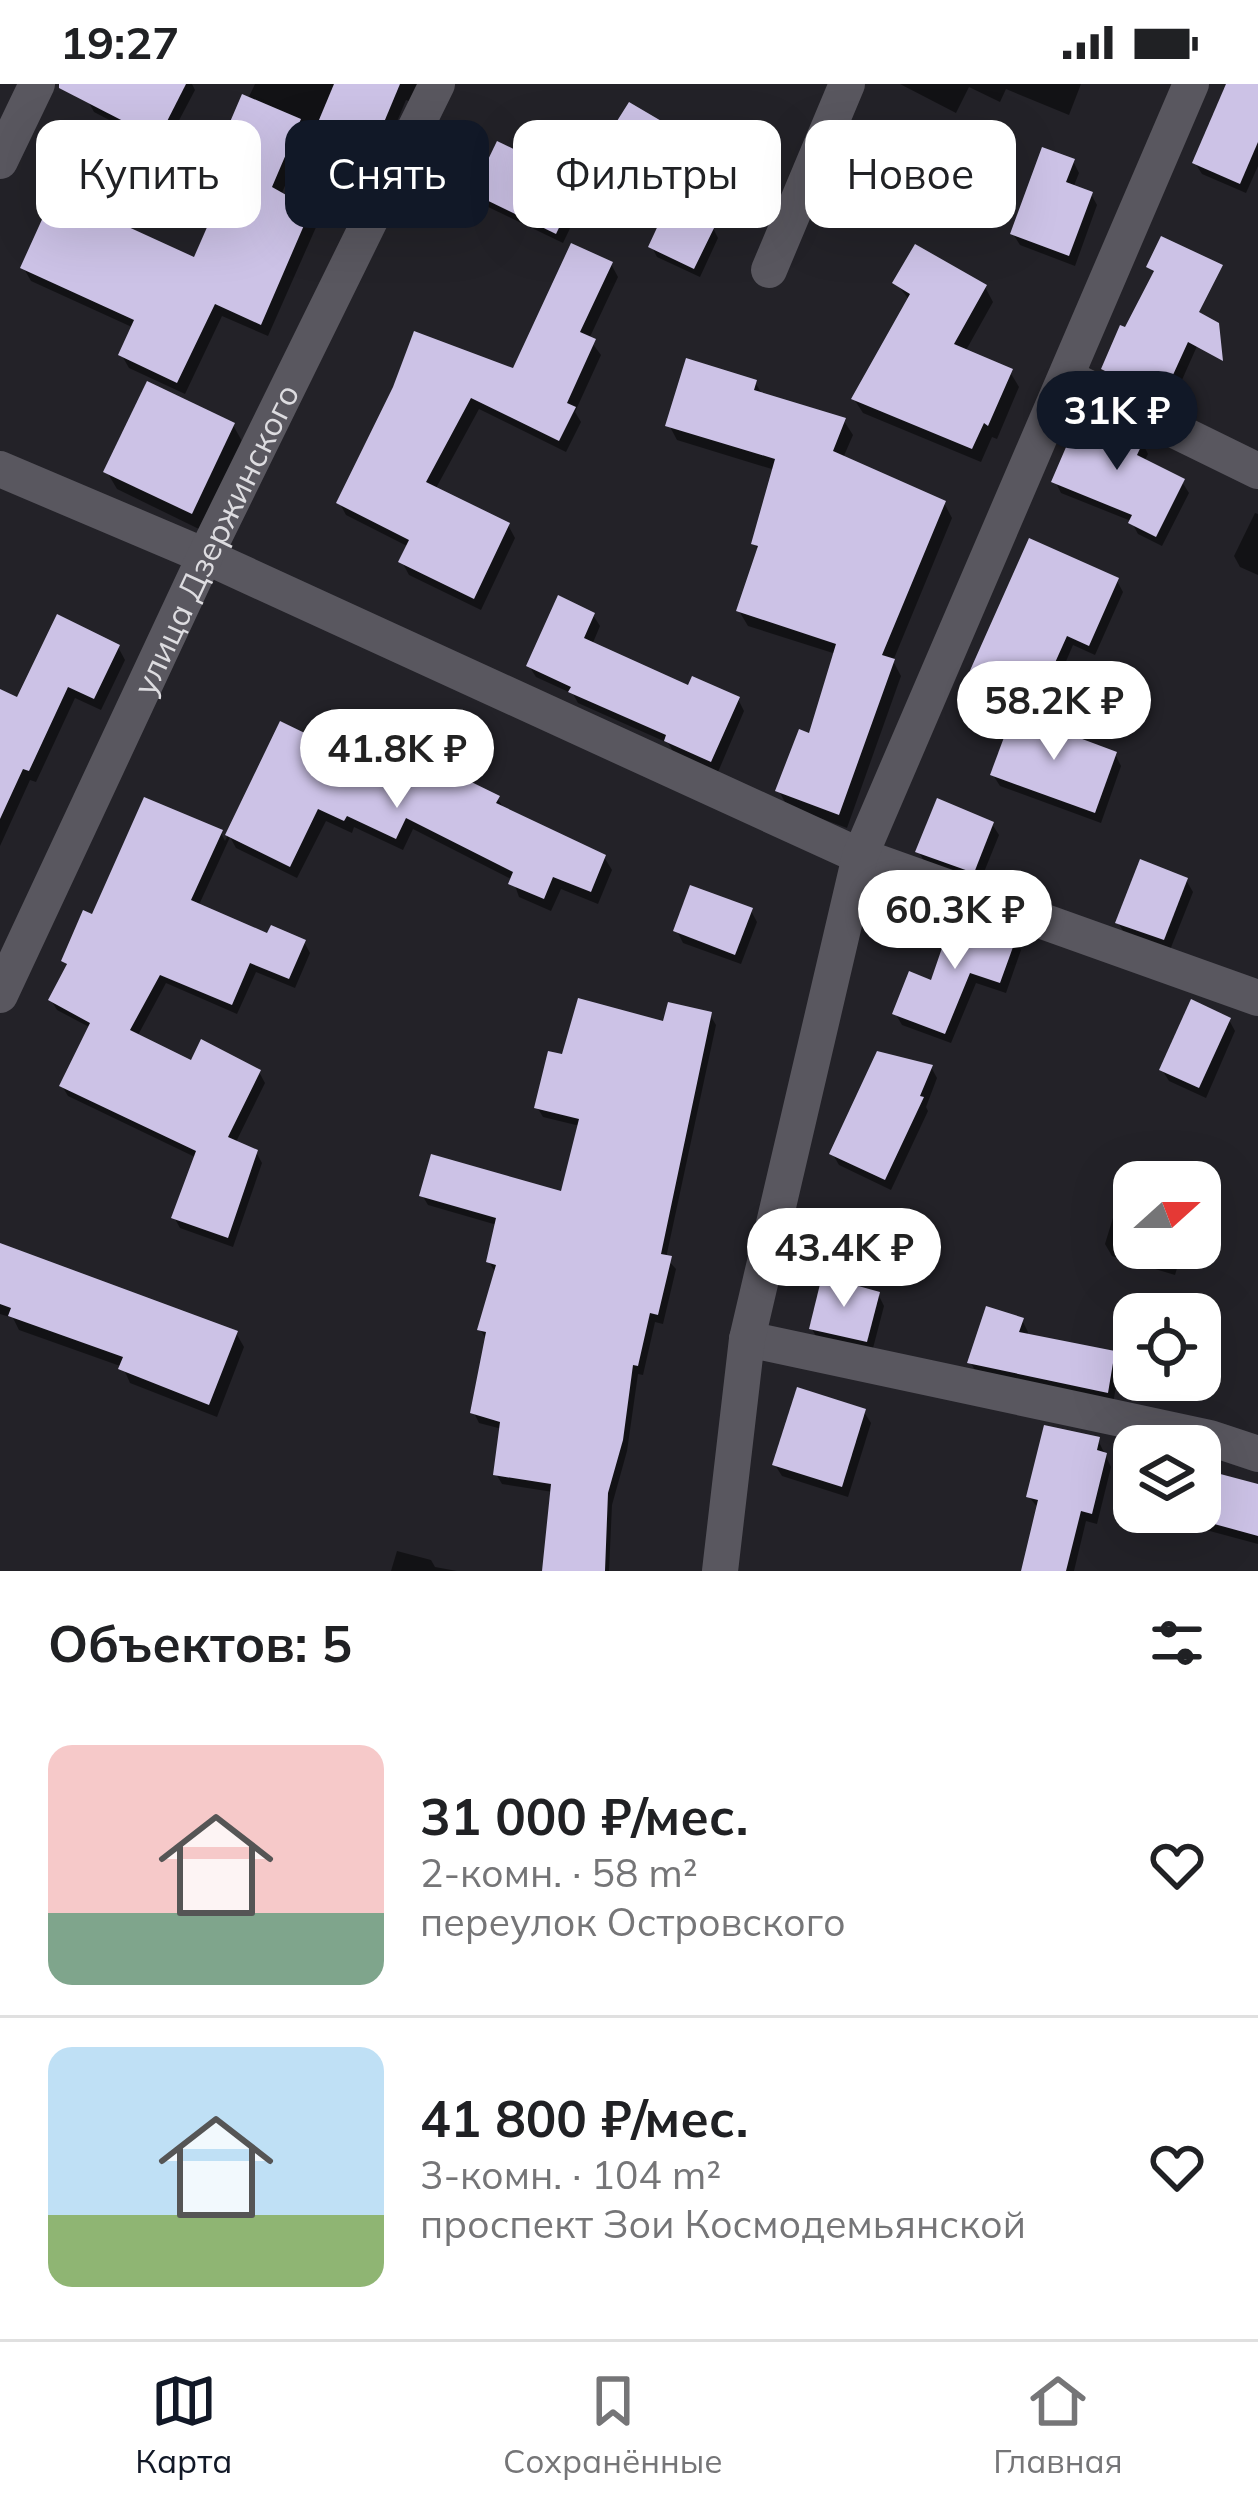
<!DOCTYPE html>
<html lang="ru">
<head>
<meta charset="utf-8">
<style>
  body { margin:0; font-family:Mulish,sans-serif; background:#f2f2f2; color:#202124; height:100vh; display:flex; flex-direction:column; font-size:45px; white-space:nowrap }
  * { box-sizing:border-box; margin:0 }
  p { font-size:39px; color:#757577 }
  .icon { flex:none; width:66px; height:66px; fill:none; stroke:currentColor; stroke-width:2; stroke-linecap:round; stroke-linejoin:round }
  .map { position:relative; height:1487px; overflow:hidden }
  .drawer { display:flex; flex-direction:column; background:#fff; flex:1 }
  .drawer>* { flex:none }
  .guide { position:absolute; left:36px; top:36px; width:1188px; height:108px; display:flex; gap:24px }
  .needle { width:78px; rotate:69deg }
  .controls { position:absolute; left:1113px; top:1077px; display:grid; gap:24px }
  .controls a { display:grid; place-items:center; width:108px; height:108px; border-radius:24px; background:#fff; box-shadow:0 12px 48px #0002; font-size:60px }
  .price { position:absolute; translate:-50% -102px; padding:0 27px; border-radius:42px; background:#fff; color:#222; font-size:39px; line-height:78px; filter:drop-shadow(0 3px 6px #0008) }
  .price::after { content:''; position:absolute; left:50%; top:72px; width:36px; height:27px; margin-left:-18px; background:inherit; clip-path:polygon(0 0,100% 0,50% 100%) }
  .price.on { background:#111827; color:#fff }
  ul { padding:0; list-style:none }
  li { display:flex; align-items:center; gap:36px; height:300px; padding:0 48px }
  li+li { border-top:3px solid #e0e0e0 }
  li span { display:grid; place-items:center; flex:none; width:336px; height:240px; border-radius:24px; color:#555 }
  li>.icon { margin-inline-start:auto }
  span .icon { width:144px; height:144px; fill:#fffc; stroke-width:1 }
  li b { font-size:51px }
  h2 { display:flex; justify-content:space-between; align-items:center; height:144px; padding:0 48px; font-size:51px }
  .tag { padding:0 42px; border-radius:24px; background:#fff; box-shadow:0 12px 48px #0002; font-size:42px; line-height:108px }
  .tag.on { background:#111827; color:#fff }
  .status { display:flex; justify-content:space-between; align-items:center; height:84px; padding:0 60px; background:#fff; direction:ltr }
  .status svg { height:33px; fill:currentColor }
  .tab-bar { display:flex; justify-content:space-around; align-items:center; height:168px; border-top:3px solid #e0e0e0; background:#fff; font-size:33px; color:#757577 }
  .tab-bar a { display:grid; justify-items:center; gap:6px }
  .tab-bar .on { color:#111827 }
  .map>svg:first-child { display:block }
</style>
</head>
<body>
<div class="status"><b>19:27</b><svg viewBox="0 0 49 12"><path d="M0 12V9h3v3zM5 12V6h3v6zM10 12V3h3v9zM15 12V0h3v12zM26 1h20v11H26zM47 4h2v5h-2z"/></svg></div>
<div class="map">
<svg width="1258" height="1487" viewBox="0 0 1258 1487">
  <rect width="100%" height="100%" fill="#232228"/>
  <g fill="#0007">
    <path d="M97 0H192L195 6 164 65 94 28 88 17Z"/>
    <path d="M255 0H419L411 18 406 16 375 90 303 60 281 111 309 127 317 141 268 252 222 232 185 310 129 284 121 270 134 244 31 197 23 183 196 177 222 117 214 114 207 101Z"/>
    <path d="M900 0H1081L1069 31 1006 5 1000 18 969 3 956 29Z"/>
    <path d="M1230 0H1258V82L1246 109 1202 90 1195 79Z"/>
    <path d="M616 45 712 70 717 80 687 132 713 144 718 154 700 193 657 173 652 163 669 126 614 101 608 91 622 55Z"/>
    <path d="M1073 77 1079 89 1073 104 1091 110 1097 121 1075 182 1020 161 1013 150Z"/>
    <path d="M579 100 586 111 563 159 482 120 475 109Z"/>
    <path d="M1163 156 1187 246 1198 260 1169 325 1111 296 1104 285 1155 192 1150 183Z"/>
    <path d="M611 180 618 193 589 255 601 271 575 328 581 338 566 368 479 325 435 406 508 441 515 454 481 526 409 491 402 478 409 463 346 431 339 418 396 304 515 287Z"/>
    <path d="M896 199 985 203 993 218 965 268 1010 288 1019 303 997 355 992 353 981 378 863 329 854 315 910 217Z"/>
    <path d="M755 298 763 312 844 337 853 351 843 374 944 419 952 434 893 577 901 592 847 744 787 722 779 707 811 653 836 570 748 542 739 527 759 468 754 459 775 386 677 356 669 341Z"/>
    <path d="M233 341 243 359 201 446 117 405 107 388Z"/>
    <path d="M1142 358 1148 370 1144 378 1182 398 1189 409 1162 462 1138 450 1131 437 1061 409 1055 397Z"/>
    <path d="M1255 429 1258 430V491L1240 483 1234 472Z"/>
    <path d="M1117 497 1123 508 1095 571 1073 561 1043 631 978 602 971 591Z"/>
    <path d="M593 531 600 542 592 561 690 605 738 615 744 627 718 688 674 669 668 659 578 619 573 610 536 593 529 582Z"/>
    <path d="M118 563 125 576 101 626 75 614 36 698 30 696 0 762V609L18 617Z"/>
    <path d="M281 641 353 676 497 714 505 726 604 773 612 786 598 820 561 805 551 827 519 813 513 796 413 745 403 766 354 743 352 749 326 737 297 794 236 764 230 753 198 823 269 853 304 858 310 869 295 904 256 888 237 930 166 899 137 953 192 980 259 988 265 999 235 1060 256 1068 262 1079 233 1163 180 1144 174 1133 197 1074 68 1012 62 1002 91 944 57 926 51 916 68 884 64 877 93 834 221 749 225 757Z"/>
    <path d="M1115 670 1121 682 1101 739 1000 702 993 691Z"/>
    <path d="M992 740 999 751 980 798 925 779 919 768Z"/>
    <path d="M1186 796 1193 808 1170 866 1125 850 1118 839Z"/>
    <path d="M751 827 757 838 741 880 683 859 677 847Z"/>
    <path d="M1015 854 1021 866 1006 909 976 899 951 959 902 941 895 929 933 900Z"/>
    <path d="M710 931 716 941 666 1174 676 1185 663 1240 655 1238 643 1291 638 1290 627 1367 612 1421 609 1487H545L553 1408 502 1400 496 1390 502 1345 479 1339 474 1329 486 1255 480 1245 495 1188 489 1178 497 1141 428 1121 422 1111H563L580 1042 543 1033 537 1023 565 974 666 941Z"/>
    <path d="M1229 936 1235 947 1206 1014 1169 997 1162 986Z"/>
    <path d="M931 983 937 994 926 1023 928 1027 891 1106 839 1081 832 1069Z"/>
    <path d="M1126 1091 1149 1098H1134V1164H1183L1175 1191 1112 1172 1105 1160Z"/>
    <path d="M0 1162 236 1249 244 1263 217 1333 130 1299 123 1283 19 1246 13 1234 0 1230Z"/>
    <path d="M878 1210 884 1222 872 1268 818 1256 812 1245Z"/>
    <path d="M1022 1236 1028 1248 1027 1253 1114 1269 1120 1281 1113 1319 977 1290 971 1279Z"/>
    <path d="M864 1328 871 1339 848 1413 782 1392 775 1381Z"/>
    <path d="M1098 1356 1111 1383 1097 1440 1086 1437 1074 1487H1024L1039 1425 1029 1413Z"/>
    <path d="M1258 1403V1460L1206 1446 1199 1435Z"/>
    <path d="M397 1467 431 1476 435 1483 457 1487H391Z"/>
  </g>
  <g fill="#ccc2e6">
    <path d="M59 0H186L158 55 59 4Z"/>
    <path d="M334 0H400L367 79 311 55Z"/>
    <path d="M1226 0H1258V58L1240 100 1192 79Z"/>
    <path d="M242 10 301 35 272 103 311 125 261 241 215 220 177 299 118 271 134 236 20 184 54 109 194 173 222 109 203 101Z"/>
    <path d="M629 18 714 68 681 125 715 142 694 185 648 163 668 120 605 91 623 51 612 45Z"/>
    <path d="M497 57 581 98 556 150 472 109Z"/>
    <path d="M1042 63 1075 75 1066 98 1093 108 1069 172 1010 150Z"/>
    <path d="M1161 152 1223 181 1199 228 1219 239 1223 277 1188 258 1162 315 1101 285 1120 241 1125 243 1154 187 1146 183Z"/>
    <path d="M571 159 613 178 580 248 596 255 567 319 576 323 559 357 471 314 426 398 510 439 474 515 398 478 409 456 336 419 393 303 414 247 513 284Z"/>
    <path d="M915 160 987 201 954 260 1013 285 988 342 984 339 972 365 851 315 910 210 892 199Z"/>
    <path d="M686 274 757 296 754 306 846 334 833 367 946 417 882 571 895 575 839 731 775 707 799 645 809 649 836 560 736 527 758 462 751 460 775 375 665 342Z"/>
    <path d="M147 297 235 339 192 430 103 388Z"/>
    <path d="M1082 326 1144 356 1137 371 1185 395 1156 453 1128 439 1132 431 1051 398Z"/>
    <path d="M1029 454 1119 494 1089 562 1067 552 1036 621 968 591Z"/>
    <path d="M558 511 595 529 584 554 688 601 692 592 740 613 711 678 664 657 666 651 568 608 571 603 526 582Z"/>
    <path d="M57 530 120 561 94 615 68 603 29 687 23 685 0 735V605L17 613Z"/>
    <path d="M1013 629 1117 668 1095 729 990 691Z"/>
    <path d="M280 637 352 672 359 656 452 701 457 691 500 712 496 719 606 771 591 808 553 793 544 815 508 800 513 788 406 734 396 755 347 732 344 737 318 725 290 783 225 751Z"/>
    <path d="M144 713 223 746 191 816 267 849 271 841 306 856 289 895 250 879 232 921 160 891 130 946 191 976 201 955 261 986 228 1053 258 1066 228 1154 171 1134 196 1067 59 1002 90 939 48 916 67 880 61 877 83 826 92 830Z"/>
    <path d="M937 714 994 738 974 789 915 768Z"/>
    <path d="M1140 775 1188 794 1164 856 1115 839Z"/>
    <path d="M690 801 753 824 735 871 673 847Z"/>
    <path d="M954 829 1017 852 1000 899 970 889 945 950 892 930 909 887 931 896Z"/>
    <path d="M578 914 663 937 668 918 712 928 661 1170 672 1172 658 1231 650 1229 638 1282 633 1281 623 1356 608 1409 605 1487H542L551 1400 493 1391 500 1338 470 1329 486 1248 477 1246 496 1181 486 1178 496 1134 419 1112 431 1070 561 1107 579 1035 534 1024 548 967 562 970Z"/>
    <path d="M1191 915 1231 934 1199 1004 1159 986Z"/>
    <path d="M877 967 933 981 920 1012 924 1013 885 1096 829 1070Z"/>
    <path d="M0 1159 238 1247 209 1321 118 1285 123 1273 8 1232 11 1224 0 1220Z"/>
    <path d="M822 1192 880 1208 867 1258 809 1245Z"/>
    <path d="M986 1222 1024 1234 1019 1248 1115 1267 1108 1309 967 1279Z"/>
    <path d="M797 1303 866 1325 842 1403 772 1381Z"/>
    <path d="M1044 1341 1100 1353 1097 1366 1107 1369 1092 1430 1081 1427 1066 1487H1021L1038 1416 1026 1413Z"/>
    <path d="M1209 1387 1258 1400V1452L1196 1435Z"/>
  </g>
  <g fill="none" stroke-linecap="round" stroke-linejoin="round">
    <g stroke="#59575f" stroke-width="36">
      <path d="M0 77 37 0"/>
      <path d="M769 186 847 0"/>
      <path d="M1066 293 1258 387"/>
      <path d="M0 385 205 472 860 772 1258 914"/>
      <path id="s1" d="M0 911 205 472 437 0"/>
      <path d="M747 1255 1210 1354 1258 1370"/>
      <path d="M720 1487 747 1255 860 772 1191 0"/>
    </g>
  </g>
  <g text-anchor="middle" dominant-baseline="central" stroke-width="12" stroke-linejoin="round" paint-order="stroke">
    <g font-size="33" fill="#dddce0" stroke="#0c0c0e">
      <text stroke="none"><textPath href="#s1" startOffset="504">улица Дзержинского</textPath></text>
    </g>
  </g>
</svg>
<div class="controls">
<a><svg class="needle" viewBox="-14 -14 28 28"><path d="M0-13l5 13h-10z" fill="#e53935"/><path d="M0 13l5-13h-10z" fill="#757577"/></svg></a>
<a><svg class="icon" aria-label="locate" viewBox="0 0 24 24"><circle cx="12" cy="12" r="6"/><path d="M12 2v4M12 18v4M2 12h4M18 12h4"/></svg></a>
<a><svg class="icon" aria-label="layers" viewBox="0 0 24 24"><path d="M12 4l9 5-9 5-9-5zM3 14l9 5 9-5"/></svg></a>
</div>
<b class="price on" style="left:1117px;top:389px">31K ₽</b>
<b class="price" style="left:1054px;top:679px">58.2K ₽</b>
<b class="price" style="left:397px;top:727px">41.8K ₽</b>
<b class="price" style="left:955px;top:888px">60.3K ₽</b>
<b class="price" style="left:844px;top:1226px">43.4K ₽</b>
<div class="guide">
<a class="tag">Купить</a>
<a class="tag on">Снять</a>
<a class="tag">Фильтры</a>
<a class="tag">Новое</a>
</div>
</div>
<section class="drawer">
<h2>Объектов: 5<svg class="icon" aria-label="filters" viewBox="0 0 24 24"><path d="M4 7h16M4 17h16"/><circle cx="9" cy="7" r="2"/><circle cx="15" cy="17" r="2"/></svg></h2>
<ul>
<li><span style="background:linear-gradient(#f6c9c9 70%,#7fa58c 0)"><svg class="icon" aria-label="home" viewBox="0 0 24 24"><path d="M3 11l9-7 9 7M6 9v11h12V9"/></svg></span><div><b>31 000 ₽/мес.</b><p>2-комн. · 58 m²</p><p>переулок Островского</p></div><svg class="icon" aria-label="heart" viewBox="0 0 24 24"><path d="M12 20l-8-8c-3-5 5-10 8-4 3-6 11-1 8 4z"/></svg></li>
<li><span style="background:linear-gradient(#bfe0f5 70%,#8fb573 0)"><svg class="icon" aria-label="home" viewBox="0 0 24 24"><path d="M3 11l9-7 9 7M6 9v11h12V9"/></svg></span><div><b>41 800 ₽/мес.</b><p>3-комн. · 104 m²</p><p>проспект Зои Космодемьянской</p></div><svg class="icon" aria-label="heart" viewBox="0 0 24 24"><path d="M12 20l-8-8c-3-5 5-10 8-4 3-6 11-1 8 4z"/></svg></li>
</ul>
</section>
<nav class="tab-bar">
<a class="on"><svg class="icon" aria-label="map" viewBox="0 0 24 24"><path d="M3 6l6-2 6 2 6-2v14l-6 2-6-2-6 2zM9 4v14M15 6v14"/></svg>Карта</a>
<a><svg class="icon" aria-label="saved" viewBox="0 0 24 24"><path d="M7 4h10v16l-5-4-5 4z"/></svg>Сохранённые</a>
<a><svg class="icon" aria-label="home" viewBox="0 0 24 24"><path d="M3 11l9-7 9 7M6 9v11h12V9"/></svg>Главная</a>
</nav>
</body>
</html>
